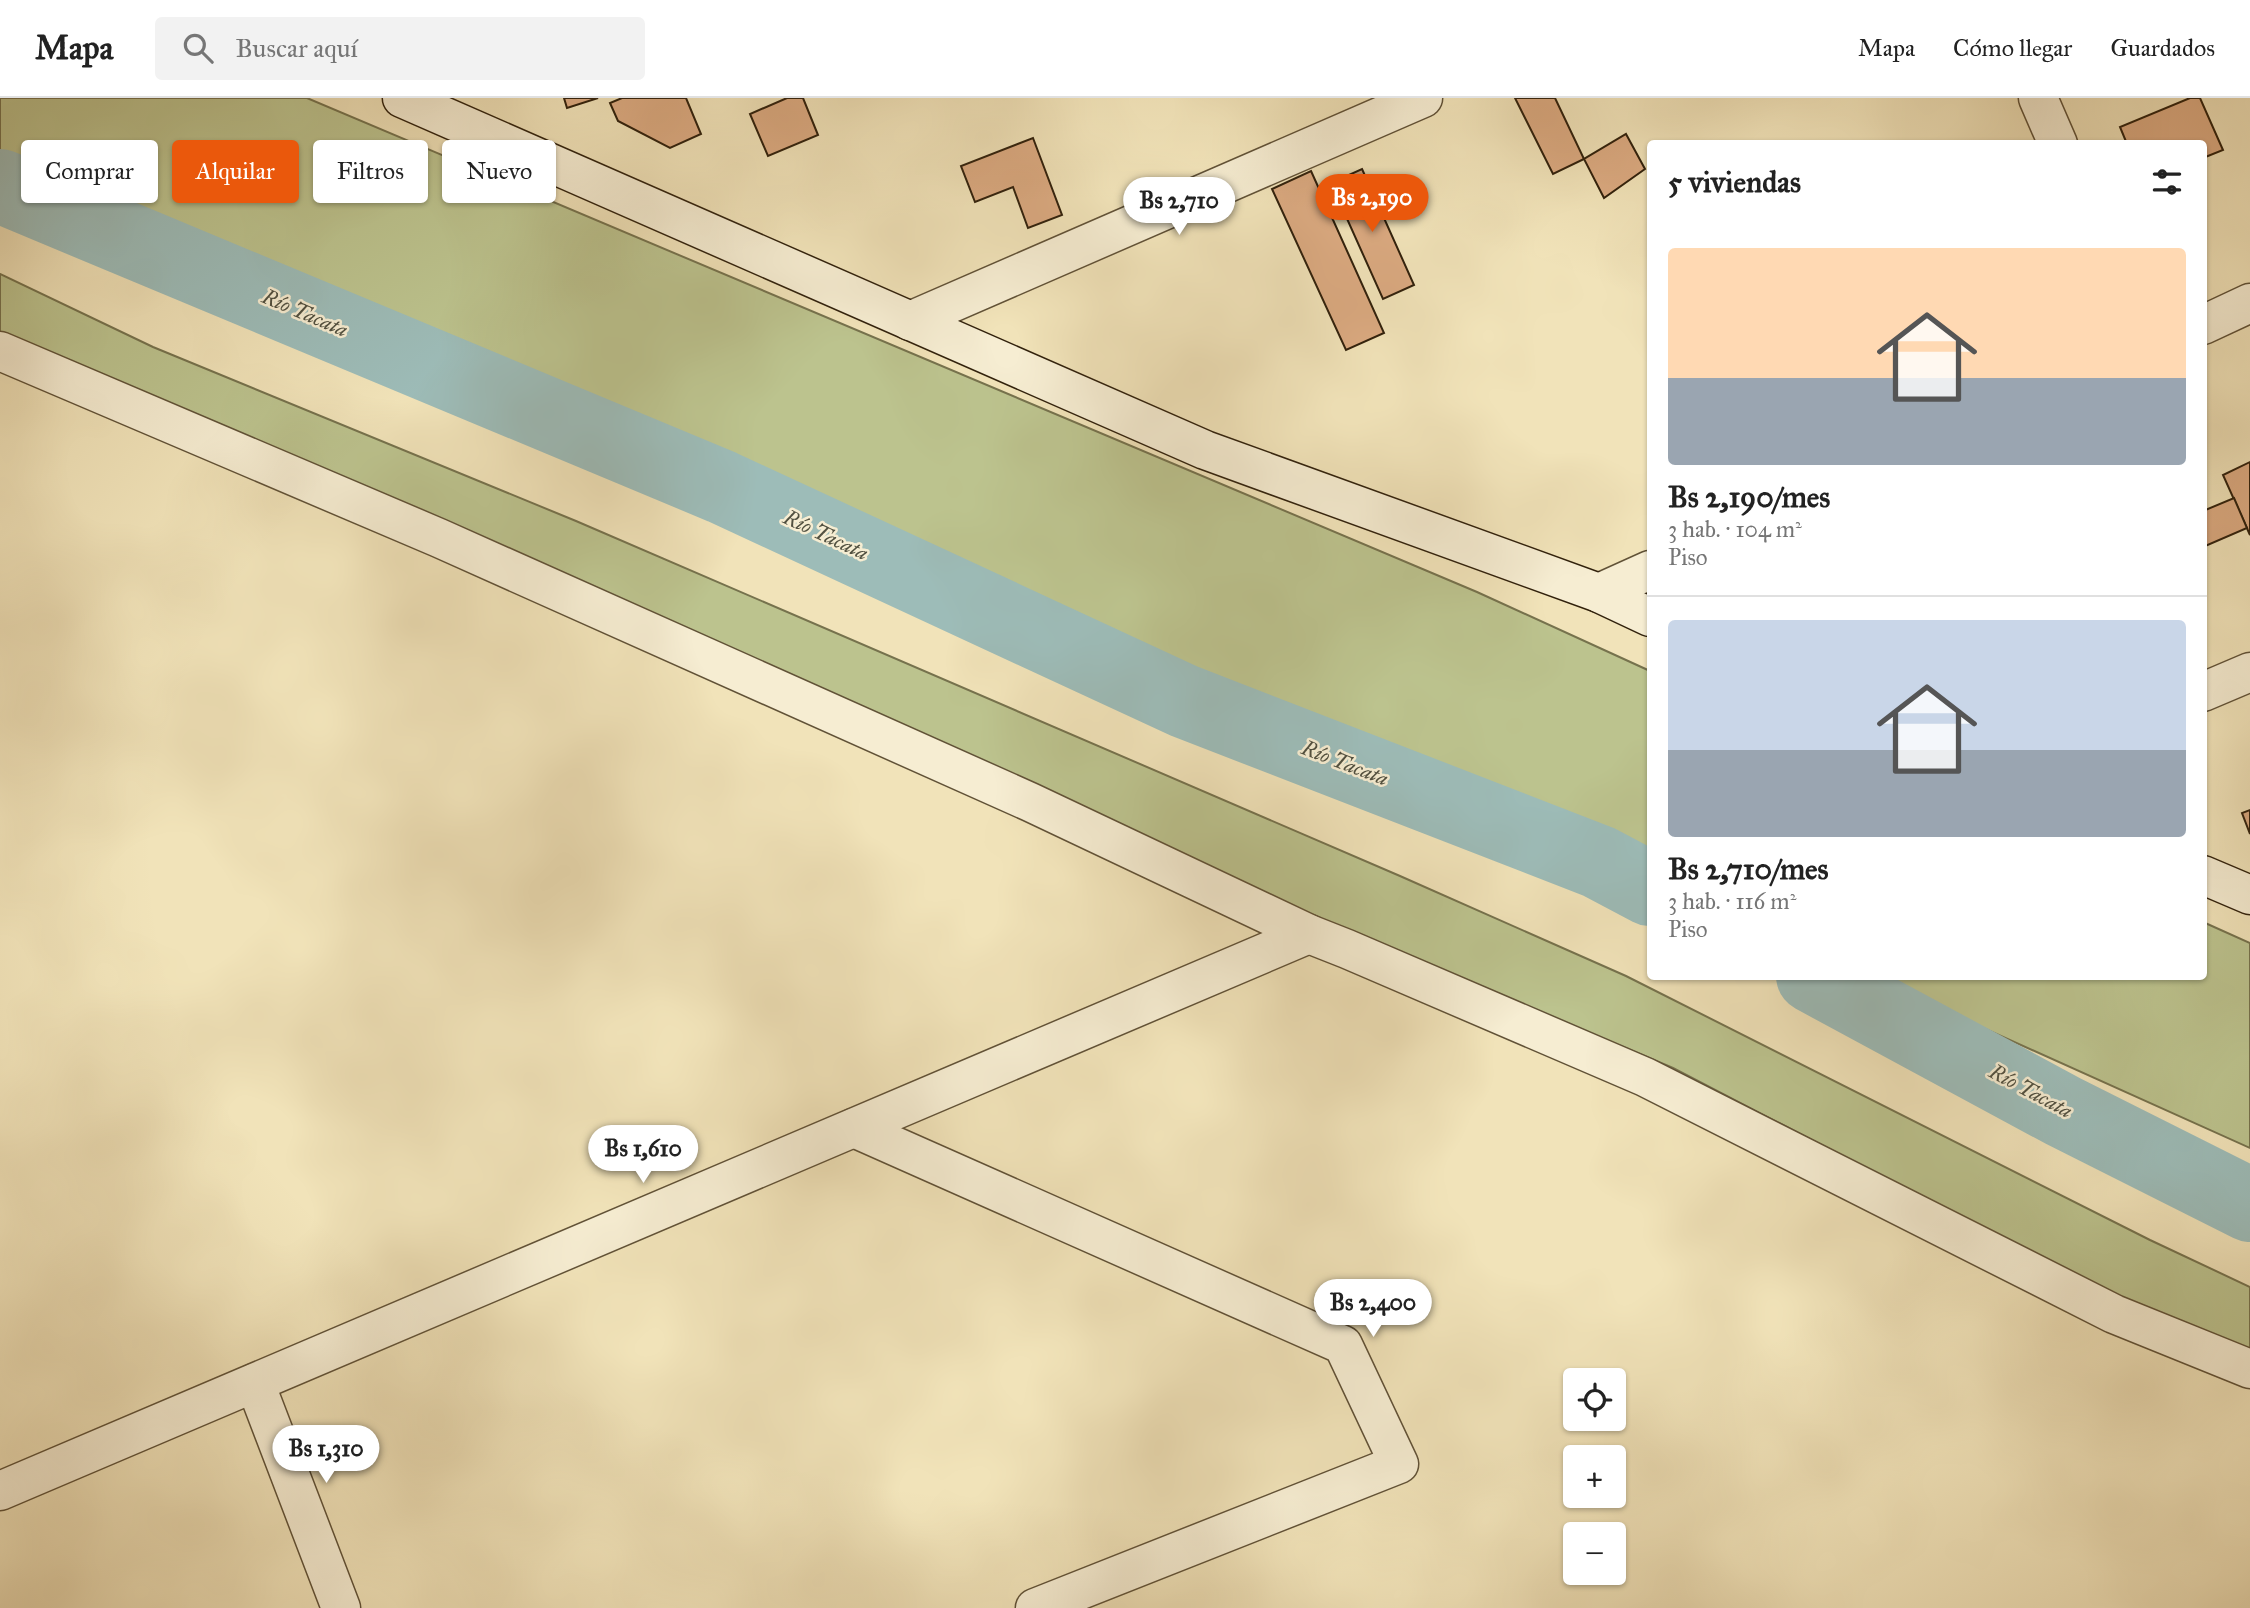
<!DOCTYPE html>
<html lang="es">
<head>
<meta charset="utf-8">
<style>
  body { margin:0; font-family:"IM FELL Great Primer",serif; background:#f2f2f2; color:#222; height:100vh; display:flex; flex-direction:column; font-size:26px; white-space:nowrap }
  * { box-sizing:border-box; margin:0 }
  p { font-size:23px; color:#767676 }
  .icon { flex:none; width:38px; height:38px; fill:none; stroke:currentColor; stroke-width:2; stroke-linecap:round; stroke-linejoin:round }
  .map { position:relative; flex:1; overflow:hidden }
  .side { position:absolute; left:1647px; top:42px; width:560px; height:840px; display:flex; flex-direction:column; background:#fff; border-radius:7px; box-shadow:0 2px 5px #0004 }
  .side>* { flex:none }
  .banner { position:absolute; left:21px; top:42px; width:665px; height:63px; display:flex; gap:14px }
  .buttons { position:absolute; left:1563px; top:1270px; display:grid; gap:14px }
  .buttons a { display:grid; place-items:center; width:63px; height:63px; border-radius:7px; background:#fff; box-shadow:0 2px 5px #0004; font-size:35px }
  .price { position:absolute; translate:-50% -60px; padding:0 16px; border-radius:24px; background:#fff; color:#222; font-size:23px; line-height:46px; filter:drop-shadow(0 2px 4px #0008) }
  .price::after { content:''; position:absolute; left:50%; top:42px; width:21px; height:16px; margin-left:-10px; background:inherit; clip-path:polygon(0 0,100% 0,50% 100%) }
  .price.current { background:#ea580c; color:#fff }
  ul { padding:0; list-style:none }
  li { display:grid; align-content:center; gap:14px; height:371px; padding:0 21px }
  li+li { border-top:2px solid #e0e0e0 }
  li span { display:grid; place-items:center; height:217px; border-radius:7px; color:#555 }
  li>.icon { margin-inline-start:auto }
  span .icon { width:126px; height:126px; fill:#fffc; stroke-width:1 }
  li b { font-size:30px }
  h2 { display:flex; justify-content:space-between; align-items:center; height:84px; padding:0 21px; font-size:30px }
  .tag { padding:0 24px; border-radius:7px; background:#fff; box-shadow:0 2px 5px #0004; font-size:24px; line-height:63px }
  .tag.current { background:#ea580c; color:#fff }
  header { display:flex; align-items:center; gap:42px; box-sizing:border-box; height:98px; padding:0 35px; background:#fff; border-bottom:2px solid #e0e0e0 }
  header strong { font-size:33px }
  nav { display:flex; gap:38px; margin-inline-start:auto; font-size:24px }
  .search { width:490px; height:63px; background:#f2f2f2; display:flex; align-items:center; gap:18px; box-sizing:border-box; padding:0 24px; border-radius:7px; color:#767676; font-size:26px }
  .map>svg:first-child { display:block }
</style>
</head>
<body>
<header>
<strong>Mapa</strong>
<div class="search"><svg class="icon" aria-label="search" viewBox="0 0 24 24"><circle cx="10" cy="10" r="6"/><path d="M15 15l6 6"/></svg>Buscar aquí</div>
<nav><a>Mapa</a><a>Cómo llegar</a><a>Guardados</a></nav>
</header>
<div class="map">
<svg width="2250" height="1510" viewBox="0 0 2250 1510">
  <rect width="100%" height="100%" fill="#f1e3b9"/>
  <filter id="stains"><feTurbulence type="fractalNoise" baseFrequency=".00286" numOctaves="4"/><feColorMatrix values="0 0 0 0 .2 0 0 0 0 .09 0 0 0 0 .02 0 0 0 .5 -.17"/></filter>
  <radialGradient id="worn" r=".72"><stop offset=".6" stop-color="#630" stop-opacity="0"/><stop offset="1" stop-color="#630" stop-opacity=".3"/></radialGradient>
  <g fill="#bcc38e" stroke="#76724d" stroke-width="2">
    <path d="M0 0H307L1477 494 1650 573V779L381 218 0 54Z"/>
    <path d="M0 176 153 249 576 423 1400 778 1626 878 2150 1142 2250 1189V1254L2120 1202 1673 970 1338 829 0 235Z"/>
    <path d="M2203 824 2250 845V1050L1870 879 2203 878Z"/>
  </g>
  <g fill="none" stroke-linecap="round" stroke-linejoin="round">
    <g stroke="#9dbcb8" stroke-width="74">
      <path d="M0 88 722 389 1184 603 1599 764 1650 791"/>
      <path d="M1813 878 2063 1013 2250 1107"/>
    </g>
  </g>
  <g fill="#dbaa81" stroke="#31210c" stroke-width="2">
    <path d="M564 0H598L567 10Z"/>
    <path d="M622 0H686L701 36 670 50 618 23 610 5Z"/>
    <path d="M787 0H803L818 37 768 58 750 16Z"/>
    <path d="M1515 0H1555L1584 61 1553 76Z"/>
    <path d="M2190 0H2200L2223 52 2203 60V46H2127L2120 29Z"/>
    <path d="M1626 36 1645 71 1604 100 1584 61Z"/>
    <path d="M1033 40 1062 117 1028 130 1013 89 975 104 961 68Z"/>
    <path d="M1362 71 1414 187 1383 201 1331 85Z"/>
    <path d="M1311 73 1384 235 1346 252 1272 91Z"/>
    <path d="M2250 364V437L2223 377Z"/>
    <path d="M2234 400 2247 430 2203 449V413Z"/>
    <path d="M2250 712V736L2242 715Z"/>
  </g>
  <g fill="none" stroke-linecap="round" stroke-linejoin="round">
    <defs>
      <g id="street">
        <path d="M2038 0 2058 46"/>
        <path d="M910 223 1423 0"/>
        <path d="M2203 227 2250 205"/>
        <path d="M0 253 439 440 1030 704 1309 836 1347 851 1645 979 2114 1216 2250 1271"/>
        <path d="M1599 495 1650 472"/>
        <path d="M2203 594 2250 574"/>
        <path d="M854 1030 1343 1247 1399 1366 1035 1510"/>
        <path d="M255 1285 341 1510"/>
        <path d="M0 1393 1309 836"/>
      </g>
      <g id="secondary">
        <path d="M402 0 1205 352 1599 495 1650 519"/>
        <path d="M2203 777 2250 797"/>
      </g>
    </defs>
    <use href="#street" stroke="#615237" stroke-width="41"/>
    <use href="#secondary" stroke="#31210c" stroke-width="41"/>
    <use href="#street" stroke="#f6edd2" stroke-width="38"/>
    <use href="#secondary" stroke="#f6edd2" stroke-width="38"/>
  </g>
  <g text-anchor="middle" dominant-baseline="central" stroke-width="5" stroke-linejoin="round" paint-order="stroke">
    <g font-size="21" font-style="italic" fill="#515040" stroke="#f6edd2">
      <text transform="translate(305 215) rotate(23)">Río Tacata</text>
      <text transform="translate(826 437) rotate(25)">Río Tacata</text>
      <text transform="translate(1345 665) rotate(21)">Río Tacata</text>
      <text transform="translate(2031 993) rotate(28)">Río Tacata</text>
    </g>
  </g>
  <rect width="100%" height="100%" filter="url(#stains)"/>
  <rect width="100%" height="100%" fill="url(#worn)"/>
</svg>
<div class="buttons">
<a><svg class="icon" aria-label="locate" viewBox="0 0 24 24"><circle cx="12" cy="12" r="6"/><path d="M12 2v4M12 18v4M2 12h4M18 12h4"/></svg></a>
<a>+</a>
<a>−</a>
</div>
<b class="price current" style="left:1372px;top:136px">Bs 2,190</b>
<b class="price" style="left:1179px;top:139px">Bs 2,710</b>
<b class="price" style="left:643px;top:1087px">Bs 1,610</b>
<b class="price" style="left:1373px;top:1241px">Bs 2,400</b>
<b class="price" style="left:326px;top:1387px">Bs 1,310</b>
<div class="banner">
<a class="tag">Comprar</a>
<a class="tag current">Alquilar</a>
<a class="tag">Filtros</a>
<a class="tag">Nuevo</a>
</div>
<section class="side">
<h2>5 viviendas<svg class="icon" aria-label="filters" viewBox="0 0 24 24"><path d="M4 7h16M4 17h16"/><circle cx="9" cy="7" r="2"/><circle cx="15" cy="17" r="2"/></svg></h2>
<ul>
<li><span style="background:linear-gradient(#ffd9b3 60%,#9aa5b1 0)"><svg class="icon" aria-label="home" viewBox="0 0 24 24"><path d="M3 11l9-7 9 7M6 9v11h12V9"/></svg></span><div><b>Bs 2,190/mes</b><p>3 hab. · 104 m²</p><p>Piso</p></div></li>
<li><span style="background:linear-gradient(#c9d6e8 60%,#9aa5b1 0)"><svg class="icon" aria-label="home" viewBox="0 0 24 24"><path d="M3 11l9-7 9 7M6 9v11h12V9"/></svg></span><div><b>Bs 2,710/mes</b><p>3 hab. · 116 m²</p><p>Piso</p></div></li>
</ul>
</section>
</div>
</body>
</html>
